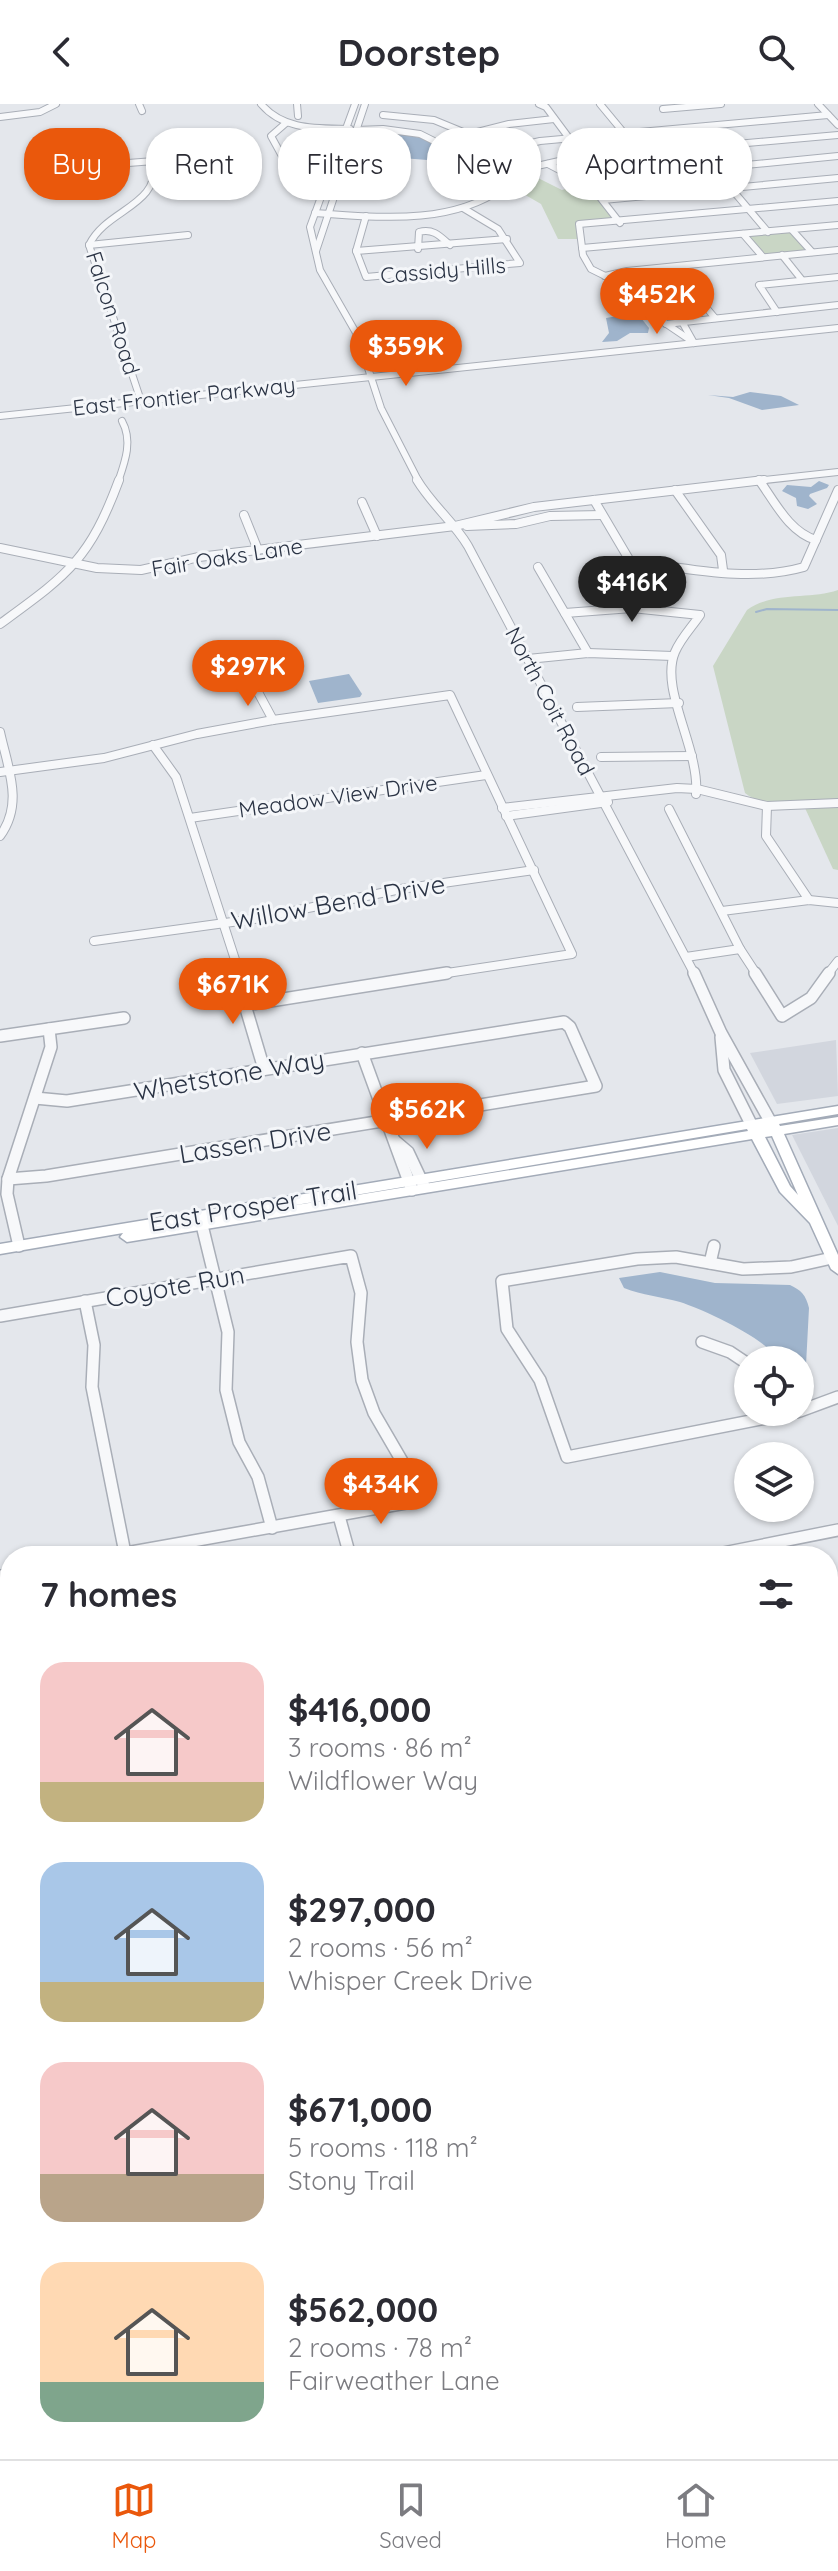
<!DOCTYPE html>
<html lang="en">
<head>
<meta charset="utf-8">
<style>
  body { margin:0; font-family:Quicksand,sans-serif; background:#f2f2f3; color:#2b2b33; height:100vh; display:flex; flex-direction:column; font-size:30px; white-space:nowrap }
  * { box-sizing:border-box; margin:0 }
  p { font-size:26px; color:#7c7c81 }
  .icon { flex:none; width:44px; height:44px; fill:none; stroke:currentColor; stroke-width:2; stroke-linecap:round; stroke-linejoin:round }
  .map { position:relative; flex:1; overflow:hidden }
  .panel { position:absolute; left:0px; top:1442px; width:838px; height:914px; display:flex; flex-direction:column; background:#fff; border-radius:32px 32px 0 0; box-shadow:0 2px 6px #0004 }
  .panel>* { flex:none }
  .guide { position:absolute; left:24px; top:24px; width:790px; height:72px; display:flex; gap:16px }
  .controls { position:absolute; left:734px; top:1242px; display:grid; gap:16px }
  .controls a { display:grid; place-items:center; width:80px; height:80px; border-radius:50%; background:#fff; box-shadow:0 2px 6px #0004; font-size:40px }
  .price { position:absolute; translate:-50% -68px; padding:0 18px; border-radius:28px; background:#ea580c; color:#fff; font-size:26px; line-height:52px; filter:drop-shadow(0 2px 4px #0008) }
  .price::after { content:''; position:absolute; left:50%; top:48px; width:24px; height:18px; margin-left:-12px; background:inherit; clip-path:polygon(0 0,100% 0,50% 100%) }
  .price.selected { background:#222; color:#fff }
  ul { padding:0; list-style:none }
  li { display:flex; align-items:center; gap:24px; height:200px; padding:0 40px }
  li span { display:grid; place-items:center; flex:none; width:224px; height:160px; border-radius:24px; color:#555 }
  li>.icon { margin-inline-start:auto }
  span .icon { width:96px; height:96px; fill:#fffc; stroke-width:1 }
  li b { font-size:34px }
  h2 { display:flex; justify-content:space-between; align-items:center; height:96px; padding:0 40px; font-size:34px }
  .pill { padding:0 28px; border-radius:32px; background:#fff; box-shadow:0 2px 6px #0004; font-size:28px; line-height:72px }
  .pill.selected { background:#ea580c; color:#fff }
  header { display:flex; justify-content:space-between; align-items:center; height:104px; padding:0 40px; background:#fff; font-size:36px; font-weight:700 }
  .menu { display:flex; justify-content:space-around; align-items:center; height:112px; border-top:2px solid #e1e1e2; background:#fff; font-size:22px; color:#7c7c81 }
  .menu a { display:grid; justify-items:center; gap:4px }
  .menu .selected { color:#ea580c }
  .map>svg:first-child { display:block }
</style>
</head>
<body>
<header><svg class="icon" aria-label="back" viewBox="0 0 24 24"><path d="M15 5l-7 7 7 7"/></svg>Doorstep<svg class="icon" aria-label="search" viewBox="0 0 24 24"><circle cx="10" cy="10" r="6"/><path d="M15 15l6 6"/></svg></header>
<div class="map">
<svg width="838" height="2355" viewBox="0 0 838 2355">
  <rect width="100%" height="100%" fill="#e4e7ec"/>
  <g fill="#d2d6de">
    <path d="M836 936 838 992 777 1000 750 949Z"/>
    <path d="M838 1024V1122L792 1031Z"/>
  </g>
  <g fill="#c9d6c5">
    <path d="M702 24 715 40 671 44 658 28Z"/>
    <path d="M526 68 562 86 584 80 616 117 577 119 579 135H558L541 100 508 81 506 69Z"/>
    <path d="M790 128 807 147 764 151 748 132Z"/>
    <path d="M838 486V695C812 697 766 707 745 689L713 562 747 506C773 487 809 496 838 486Z"/>
    <path d="M838 703V766L833 765 805 704Z"/>
  </g>
  <g fill="#9fb4cc">
    <path d="M399 30 421 34 460 54 440 57 363 51 368 31Z"/>
    <path d="M641 208V214L649 224 648 229H630L617 237 602 238 609 229 606 214Z"/>
    <path d="M750 288 781 292 799 301 762 306 729 294 708 291 733 293Z"/>
    <path d="M819 377 829 381 827 384 810 390 809 392 817 400 808 405 797 402 796 394 782 387 787 381 811 383Z"/>
    <path d="M349 570 362 590 360 593 318 599 309 577Z"/>
    <path d="M660 1168 715 1179 790 1181C801 1186 806 1191 809 1204L806 1261 800 1267V1256H779C765 1234 705 1206 680 1198 662 1193 642 1191 624 1184L619 1174Z"/>
  </g>
  <g fill="none" stroke-linecap="round" stroke-linejoin="round">
    <path stroke="#9fb4cc" stroke-width="2" d="M756 508 767 505 838 506"/>
    <defs>
      <g id="minor-far3">
        <path d="M139 0 142 7"/>
        <path d="M261 0C284 27 318 24 350 25"/>
        <path d="M297 0 298 12"/>
        <path d="M355 0 310 123 320 166 367 248 368 264 381 304 419 378"/>
        <path d="M539 0 546 3 569 34"/>
        <path d="M600 0 624 29"/>
        <path d="M818 0 838 21"/>
        <path d="M663 5 721 0"/>
        <path d="M383 11 434 16 468 30"/>
        <path d="M0 13 40 8 56 0"/>
        <path d="M286 19 271 32 293 72H334"/>
        <path d="M357 26 383 25 420 30 484 62 515 67 568 55 838 31"/>
        <path d="M438 38 509 20 554 15"/>
        <path d="M696 43 768 128"/>
        <path d="M469 54 540 37 828 11"/>
        <path d="M548 60 592 83 620 119"/>
        <path d="M64 64 154 57C160 103 107 104 89 141L141 297"/>
        <path d="M582 77 838 52"/>
        <path d="M603 96 838 74"/>
        <path d="M315 109C378 113 449 122 503 84L502 66"/>
        <path d="M366 112 356 147 366 173 520 159 498 125 463 104"/>
        <path d="M792 126 812 148"/>
        <path d="M743 130 763 153"/>
        <path d="M89 141 188 131"/>
        <path d="M582 144 838 121"/>
        <path d="M418 145 419 128C433 124 440 132 450 141"/>
        <path d="M316 147 365 0"/>
        <path d="M356 147 507 135"/>
        <path d="M782 151 802 176"/>
        <path d="M605 172 627 167 838 146"/>
        <path d="M650 195 660 206 662 217 693 238"/>
        <path d="M651 195 693 188 715 214"/>
        <path d="M777 208 759 181 838 173"/>
        <path d="M666 220 838 201"/>
        <path d="M694 239 676 207 591 165 583 151 579 120 838 97"/>
        <path d="M0 312 838 224"/>
        <path d="M759 376 761 378"/>
        <path d="M118 378C125 358 133 337 122 317"/>
        <path d="M747 378 838 368"/>
      </g>
      <g id="minor-far2">
        <path d="M417 376C432 401 454 418 468 442L695 871"/>
        <path d="M759 376C775 398 789 428 816 436"/>
        <path d="M675 386 721 451 723 466"/>
        <path d="M594 396 630 457C687 464 748 479 804 463L838 386"/>
        <path d="M362 398 377 432"/>
        <path d="M244 411 258 446"/>
        <path d="M467 422 516 420 550 412 602 411"/>
        <path d="M0 444 97 464 141 466 199 453 455 422 534 403 764 376"/>
        <path d="M538 463 588 549"/>
        <path d="M565 509 632 504 700 511C692 523 681 534 675 548 659 585 700 645 696 690"/>
        <path d="M0 520C67 471 89 457 119 376"/>
        <path d="M528 555 588 549 673 552"/>
        <path d="M252 577 273 616"/>
        <path d="M577 603 679 599"/>
        <path d="M0 628C8 665 24 699 0 732"/>
        <path d="M153 641 176 673 240 871"/>
        <path d="M601 653 692 652"/>
        <path d="M0 668 104 654 197 630 273 616 450 591 572 850 434 871"/>
        <path d="M767 702 766 732 809 796"/>
        <path d="M502 704 677 684 697 685 767 702 838 699"/>
        <path d="M669 705 740 845 686 853"/>
        <path d="M506 712 608 698"/>
        <path d="M190 714 486 671"/>
        <path d="M722 807 809 796 838 799"/>
        <path d="M94 837 254 815 401 785 534 766"/>
        <path d="M740 845 757 871"/>
        <path d="M827 871 838 857"/>
      </g>
      <g id="minor-far1">
        <path d="M240 869 242 891 264 965"/>
        <path d="M694 869 721 929 770 1017"/>
        <path d="M755 869 782 912 811 894 829 869"/>
        <path d="M245 901 447 869"/>
        <path d="M0 932 124 914"/>
        <path d="M721 933 724 966 751 1020"/>
        <path d="M362 949 412 1086"/>
        <path d="M395 1037 408 1048 424 1082"/>
        <path d="M8 1075 46 1072 596 982 570 923 564 918 67 997 35 994"/>
        <path d="M200 1113 228 1228 226 1286 239 1338 258 1373 272 1424"/>
        <path d="M19 1142 7 1090 8 1075 51 943 49 925"/>
        <path d="M710 1159 714 1142"/>
        <path d="M85 1197 94 1241 92 1283 125 1449"/>
        <path d="M0 1212 351 1152 361 1189 357 1238 362 1276 374 1309 406 1364 417 1397 109 1452"/>
        <path d="M702 1238 730 1248 748 1260"/>
        <path d="M800 1307 838 1293"/>
        <path d="M797 1308 567 1353 540 1276 507 1225 502 1177 637 1155 676 1153 743 1165 791 1163 832 1154"/>
        <path d="M339 1412 350 1452"/>
        <path d="M708 1452 838 1426"/>
        <path d="M0 1472 10 1471"/>
      </g>
      <g id="minor">
        <path d="M828 1757 838 1764"/>
        <path d="M828 1917 838 1907"/>
        <path d="M828 2085 838 2083"/>
        <path d="M544 2355 546 2346"/>
      </g>
      <path id="major" d="M838 1002V1010L779 1020 780 1022 838 1013V1021L784 1030 838 1151V1170L831 1165 810 1119 780 1088 752 1035 127 1138 120 1133 123 1129 0 1150V1140ZM747 1025 748 1027 236 1111ZM772 1032 798 1091 790 1082 765 1033Z"/>
    </defs>
    <use href="#minor-far3" stroke="#a9aeb7" stroke-width="8"/>
    <use href="#minor-far2" stroke="#a9aeb7" stroke-width="10"/>
    <use href="#minor-far1" stroke="#a9aeb7" stroke-width="14"/>
    <use href="#minor" stroke="#a9aeb7" stroke-width="17"/>
    <use href="#major" stroke="#a3abb8" stroke-width="3"/>
    <use href="#minor-far3" stroke="#f7f8fa" stroke-width="6"/>
    <use href="#minor-far2" stroke="#f7f8fa" stroke-width="8"/>
    <use href="#minor-far1" stroke="#f7f8fa" stroke-width="11"/>
    <use href="#minor" stroke="#f7f8fa" stroke-width="14"/>
    <use href="#major" fill="#fff" fill-rule="evenodd"/>
  </g>
  <g text-anchor="middle" dominant-baseline="central" stroke-width="6" stroke-linejoin="round" paint-order="stroke">
    <g font-size="22" fill="#2b3445" stroke="#f4f6f9">
      <text transform="translate(443 166) rotate(-5)">Cassidy Hills</text>
      <text transform="translate(113 209) rotate(72)">Falcon Road</text>
      <text transform="translate(184 292) rotate(-6)">East Frontier Parkway</text>
      <text transform="translate(227 453) rotate(-9)">Fair Oaks Lane</text>
      <text transform="translate(550 597) rotate(62)">North Coit Road</text>
      <text transform="translate(338 692) rotate(-8)">Meadow View Drive</text>
    </g>
    <g font-size="26" fill="#2b3445" stroke="#f4f6f9">
      <text transform="translate(338 798) rotate(-10)">Willow Bend Drive</text>
      <text transform="translate(229 971) rotate(-10)">Whetstone Way</text>
      <text transform="translate(255 1038) rotate(-9)">Lassen Drive</text>
      <text transform="translate(253 1102) rotate(-9)">East Prosper Trail</text>
      <text transform="translate(175 1182) rotate(-10)">Coyote Run</text>
    </g>
  </g>
</svg>
<div class="controls">
<a><svg class="icon" aria-label="locate" viewBox="0 0 24 24"><circle cx="12" cy="12" r="6"/><path d="M12 2v4M12 18v4M2 12h4M18 12h4"/></svg></a>
<a><svg class="icon" aria-label="layers" viewBox="0 0 24 24"><path d="M12 4l9 5-9 5-9-5zM3 14l9 5 9-5"/></svg></a>
</div>
<b class="price" style="left:657px;top:232px">$452K</b>
<b class="price" style="left:406px;top:284px">$359K</b>
<b class="price selected" style="left:632px;top:520px">$416K</b>
<b class="price" style="left:248px;top:604px">$297K</b>
<b class="price" style="left:233px;top:922px">$671K</b>
<b class="price" style="left:427px;top:1047px">$562K</b>
<b class="price" style="left:381px;top:1422px">$434K</b>
<div class="guide">
<a class="pill selected">Buy</a>
<a class="pill">Rent</a>
<a class="pill">Filters</a>
<a class="pill">New</a>
<a class="pill">Apartment</a>
</div>
<section class="panel">
<h2>7 homes<svg class="icon" aria-label="filters" viewBox="0 0 24 24"><path d="M4 7h16M4 17h16"/><circle cx="9" cy="7" r="2"/><circle cx="15" cy="17" r="2"/></svg></h2>
<ul>
<li><span style="background:linear-gradient(#f6c9c9 75%,#c2b280 0)"><svg class="icon" aria-label="home" viewBox="0 0 24 24"><path d="M3 11l9-7 9 7M6 9v11h12V9"/></svg></span><div><b>$416,000</b><p>3 rooms · 86 m²</p><p>Wildflower Way</p></div></li>
<li><span style="background:linear-gradient(#a9c7e8 75%,#c2b280 0)"><svg class="icon" aria-label="home" viewBox="0 0 24 24"><path d="M3 11l9-7 9 7M6 9v11h12V9"/></svg></span><div><b>$297,000</b><p>2 rooms · 56 m²</p><p>Whisper Creek Drive</p></div></li>
<li><span style="background:linear-gradient(#f6c9c9 70%,#b9a48a 0)"><svg class="icon" aria-label="home" viewBox="0 0 24 24"><path d="M3 11l9-7 9 7M6 9v11h12V9"/></svg></span><div><b>$671,000</b><p>5 rooms · 118 m²</p><p>Stony Trail</p></div></li>
<li><span style="background:linear-gradient(#ffd9b3 75%,#7fa58c 0)"><svg class="icon" aria-label="home" viewBox="0 0 24 24"><path d="M3 11l9-7 9 7M6 9v11h12V9"/></svg></span><div><b>$562,000</b><p>2 rooms · 78 m²</p><p>Fairweather Lane</p></div></li>
</ul>
</section>
</div>
<nav class="menu">
<a class="selected"><svg class="icon" aria-label="map" viewBox="0 0 24 24"><path d="M3 6l6-2 6 2 6-2v14l-6 2-6-2-6 2zM9 4v14M15 6v14"/></svg>Map</a>
<a><svg class="icon" aria-label="saved" viewBox="0 0 24 24"><path d="M7 4h10v16l-5-4-5 4z"/></svg>Saved</a>
<a><svg class="icon" aria-label="home" viewBox="0 0 24 24"><path d="M3 11l9-7 9 7M6 9v11h12V9"/></svg>Home</a>
</nav>
</body>
</html>
